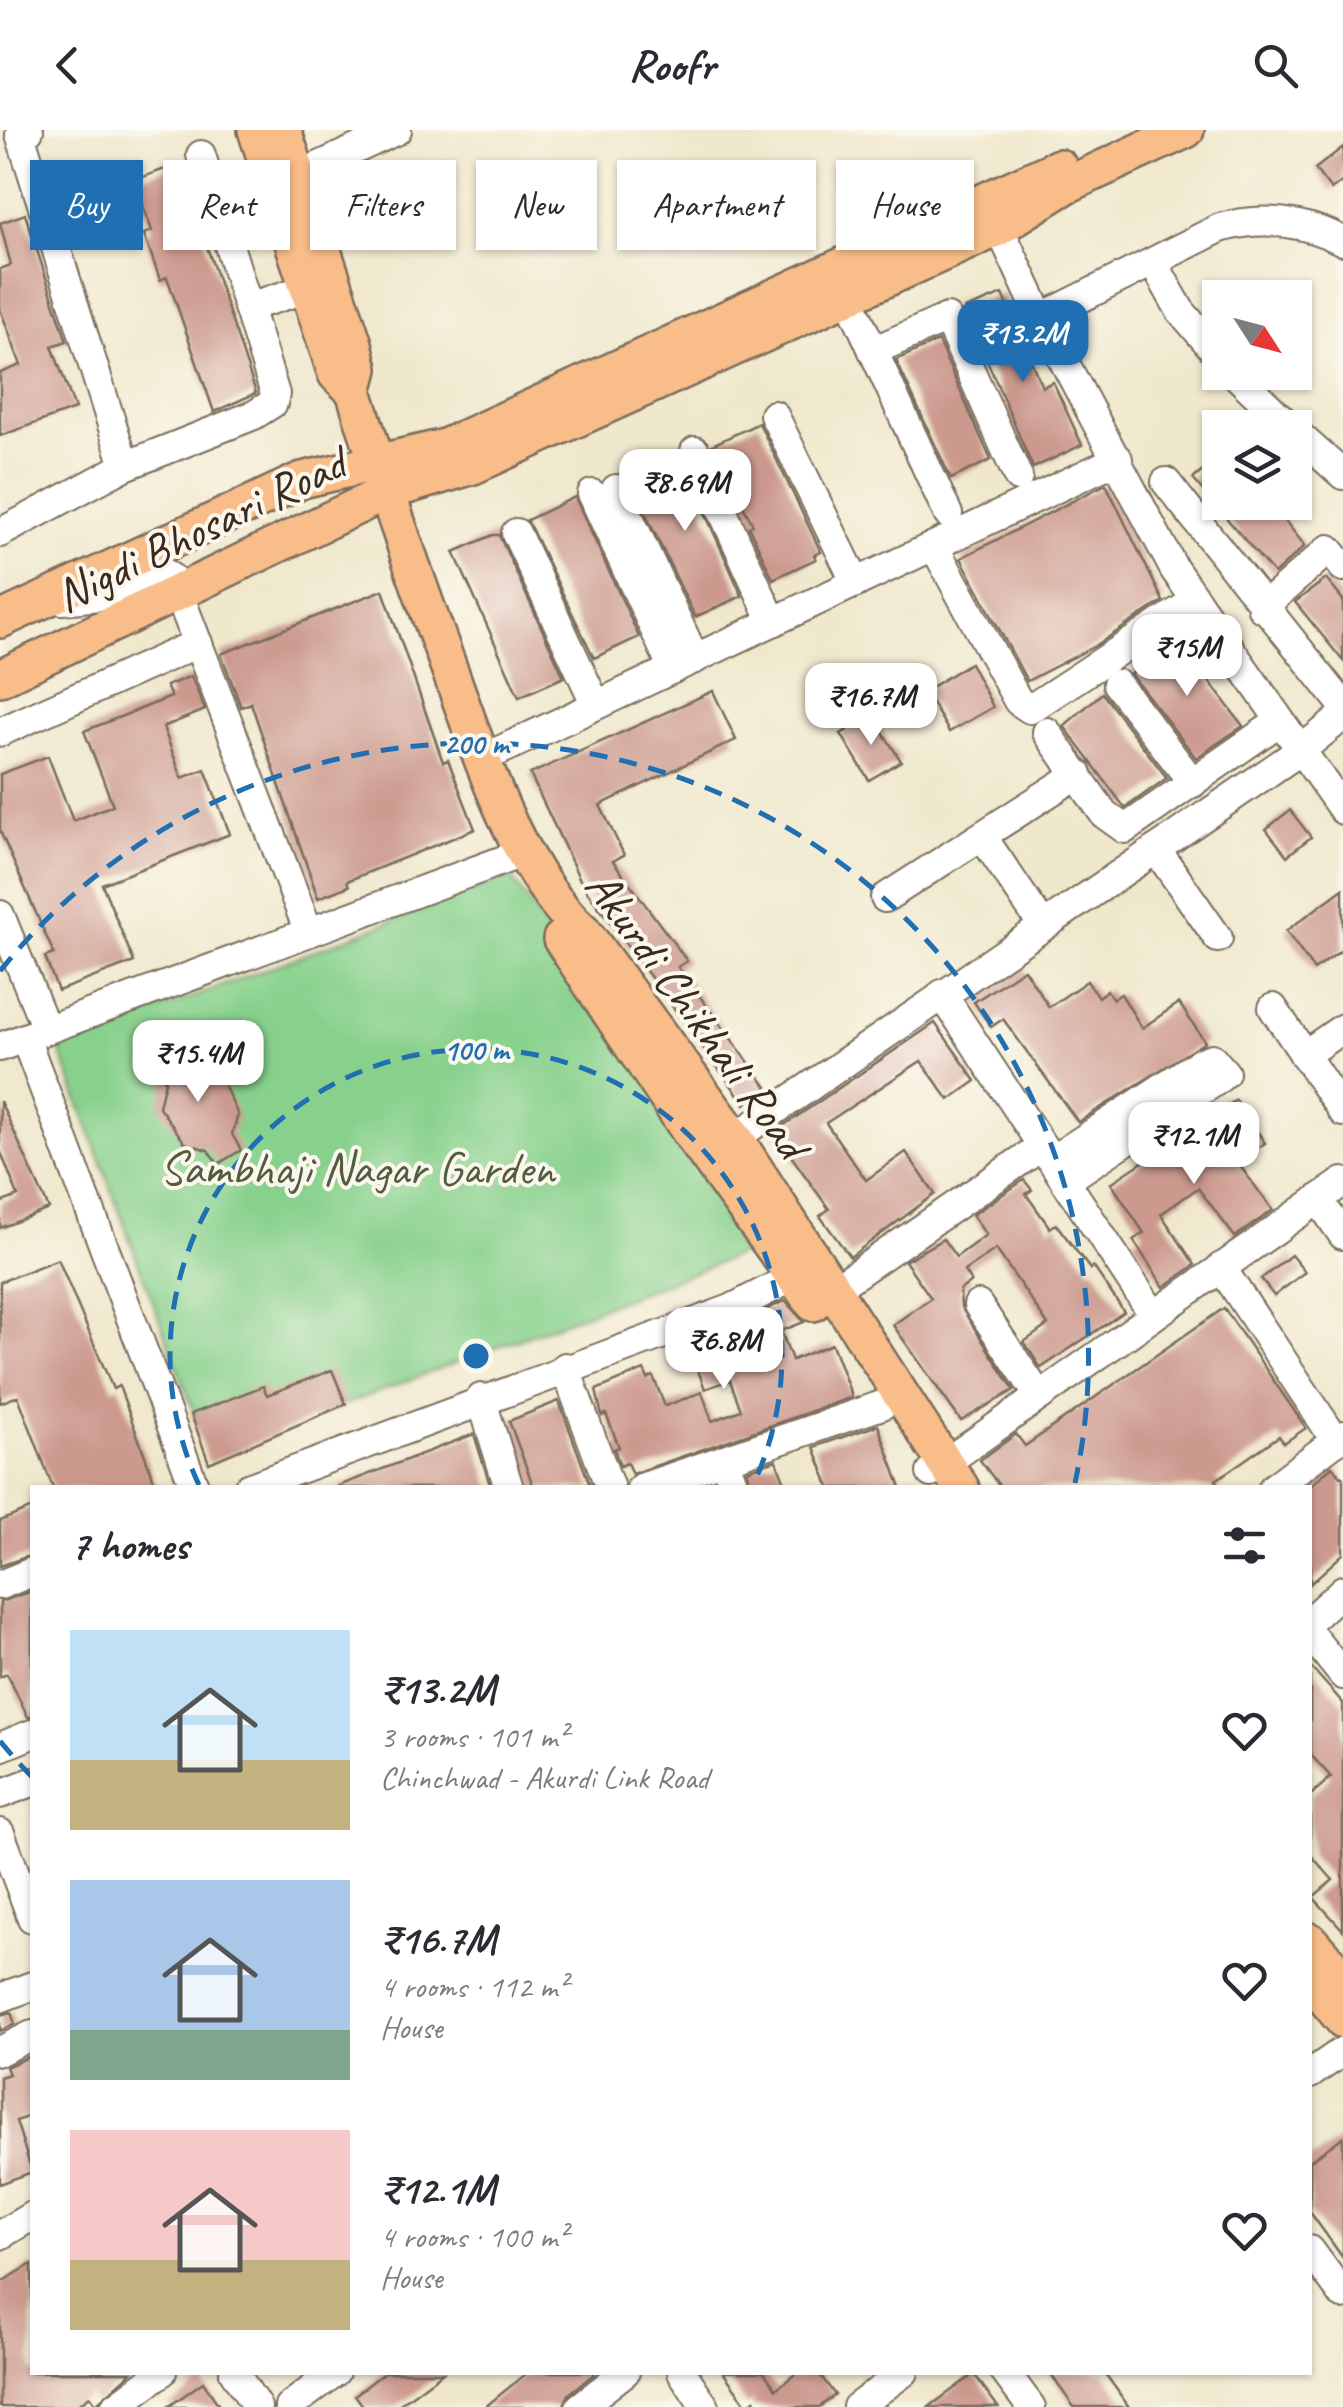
<!DOCTYPE html>
<html lang="en">
<head>
<meta charset="utf-8">
<style>
  body { margin:0; font-family:Caveat,sans-serif; background:#f7f7f7; color:#2b2b33; height:100vh; display:flex; flex-direction:column; font-size:38px; white-space:nowrap }
  * { box-sizing:border-box; margin:0 }
  p { font-size:32px; color:#7c7c81 }
  .icon { flex:none; width:55px; height:55px; fill:none; stroke:currentColor; stroke-width:2; stroke-linecap:round; stroke-linejoin:round }
  .map { position:relative; flex:1; overflow:hidden }
  .sheet { position:absolute; left:30px; top:1355px; width:1282px; height:890px; display:flex; flex-direction:column; background:#fff; border-radius:0px; box-shadow:0 2px 8px #0004 }
  .sheet>* { flex:none }
  .hud { position:absolute; left:30px; top:30px; width:1285px; height:90px; display:flex; gap:20px }
  .needle { width:65px; rotate:126deg }
  .buttons { position:absolute; left:1202px; top:150px; display:grid; gap:20px }
  .buttons a { display:grid; place-items:center; width:110px; height:110px; border-radius:0px; background:#fff; box-shadow:0 2px 8px #0004; font-size:50px }
  .price { position:absolute; translate:-50% -85px; padding:0 22px; border-radius:20px; background:#fff; color:#222; font-size:32px; line-height:65px; filter:drop-shadow(0 2px 5px #0008) }
  .price::after { content:''; position:absolute; left:50%; top:60px; width:30px; height:22px; margin-left:-15px; background:inherit; clip-path:polygon(0 0,100% 0,50% 100%) }
  .price.on { background:#1f6fb2; color:#fff }
  ul { padding:0; list-style:none }
  li { display:flex; align-items:center; gap:30px; height:250px; padding:0 40px }
  li span { display:grid; place-items:center; flex:none; width:280px; height:200px; border-radius:0px; color:#555 }
  li>.icon { margin-inline-start:auto }
  span .icon { width:120px; height:120px; fill:#fffc; stroke-width:1 }
  li b { font-size:42px }
  h2 { display:flex; justify-content:space-between; align-items:center; height:120px; padding:0 40px; font-size:42px }
  .pill { padding:0 35px; border-radius:0px; background:#fff; box-shadow:0 2px 8px #0004; font-size:35px; line-height:90px }
  .pill.on { background:#1f6fb2; color:#fff }
  header { display:flex; justify-content:space-between; align-items:center; height:130px; padding:0 40px; background:#fff; font-size:45px; font-weight:700 }
  .map>svg:first-child { display:block }
</style>
</head>
<body>
<header><svg class="icon" aria-label="back" viewBox="0 0 24 24"><path d="M15 5l-7 7 7 7"/></svg>Roofr<svg class="icon" aria-label="search" viewBox="0 0 24 24"><circle cx="10" cy="10" r="6"/><path d="M15 15l6 6"/></svg></header>
<div class="map">
<svg width="1343" height="2277" viewBox="0 0 1343 2277">
  <rect width="100%" height="100%" fill="#fbf7ec"/>
  <filter id="ink" filterUnits="userSpaceOnUse"><feTurbulence type="fractalNoise" baseFrequency=".01" numOctaves="2"/><feDisplacementMap in="SourceGraphic" scale="20" xChannelSelector="R" yChannelSelector="G"/><feConvolveMatrix kernelMatrix="1 2 1 2 8 2 1 2 1" color-interpolation-filters="sRGB"/></filter>
  <filter id="wash" filterUnits="userSpaceOnUse"><feTurbulence type="fractalNoise" baseFrequency=".0048" numOctaves="4" result="noise"/><feDisplacementMap in="SourceGraphic" scale="40" xChannelSelector="R" yChannelSelector="G"/><feGaussianBlur stdDeviation="2.25" result="paint"/><feColorMatrix in="noise" values="0 0 0 0 0 0 0 0 0 0 0 0 0 0 0 0 0 1.4 0 .05"/><feComposite in="paint" operator="in"/></filter>
  <g filter="url(#wash)">
    <rect width="100%" height="100%" fill="#f0e8cd"/>
    <path fill="#88d18d" stroke="#627e56" stroke-width="2.5" d="M510 746 768 1114 210 1326 59 918Z"/>
    <g id="blocks">
      <g fill="#cc998e">
        <path d="M1343 17V51L1331 60 1315 39Z"/>
        <path d="M179 34 256 263 214 282 167 147 160 150 144 104 152 101 134 50Z"/>
        <path d="M25 84 67 211 52 216 75 279 0 306V243L21 235 0 179V139L11 135 0 93Z"/>
        <path d="M1003 164 1042 257 1053 252 1082 315 1033 338 965 179Z"/>
        <path d="M938 211 991 330 951 349 896 230Z"/>
        <path d="M759 293 821 422 814 425 816 429 773 449 749 397 753 395 712 315Z"/>
        <path d="M678 322 742 466 695 487 627 345Z"/>
        <path d="M1220 327V372H1270L1305 416 1274 444 1193 349Z"/>
        <path d="M1106 354 1163 471 1095 516 1027 551 961 428Z"/>
        <path d="M575 367 639 507 594 528 527 390Z"/>
        <path d="M493 405H499L564 547 519 567 454 422Z"/>
        <path d="M1326 449 1343 470V531L1295 472Z"/>
        <path d="M383 460 443 632 448 630 475 699 347 751 349 756 318 768 251 573 241 577 221 524Z"/>
        <path d="M1177 509 1243 596 1196 628 1131 544Z"/>
        <path d="M970 533 993 577 949 602 925 561Z"/>
        <path d="M191 546 205 580 163 597 182 648 205 639 230 704 102 754 134 832 58 861 45 827 54 824 0 701V644L48 626 73 691 113 675 84 601 171 567 166 556Z"/>
        <path d="M713 561 736 610 600 675 624 725 613 731 687 831 678 837 767 957 745 974 583 756 530 644Z"/>
        <path d="M1102 563 1167 648 1125 678 1064 596Z"/>
        <path d="M872 585 901 631 869 650 841 604Z"/>
        <path d="M1290 680 1311 707 1287 726 1266 699Z"/>
        <path d="M1343 759V819L1314 840 1286 801Z"/>
        <path d="M1024 839 1049 877 1087 851 1098 867 1107 860 1113 869 1121 864 1142 898 1179 873 1205 912 1078 992 1003 889 991 897 974 872Z"/>
        <path d="M935 893 976 951 949 970 921 931 826 993 866 1050 906 1022 935 1064 850 1127 820 1086 829 1079 774 1002Z"/>
        <path d="M181 913 192 935 218 942 238 985 232 1004 241 1020 218 1034 208 1020 185 1013 159 977 165 951 154 931Z"/>
        <path d="M1236 970 1265 1013 1237 1032 1273 1080 1235 1107 1198 1058 1161 1084 1195 1135 1164 1157 1133 1110 1144 1103 1111 1053Z"/>
        <path d="M0 971 49 1079 0 1098V1073L18 1066 0 1020Z"/>
        <path d="M1024 1050 1032 1060 1026 1064 1050 1098 1056 1094 1090 1139 1093 1136 1124 1182 1041 1238 1024 1212 1048 1195 996 1119 964 1141 971 1152 960 1160 961 1177 1014 1260 961 1291 893 1195 931 1168 905 1131 943 1109 956 1127 986 1105 972 1085Z"/>
        <path d="M1291 1125 1305 1142 1274 1166 1261 1149Z"/>
        <path d="M58 1129 113 1259 119 1256 157 1358H53L18 1266 0 1273V1152Z"/>
        <path d="M785 1171 804 1192 781 1201 792 1230 832 1214 852 1267 632 1344 627 1333 620 1336 614 1319 619 1317 606 1284 602 1286 596 1260 644 1240 648 1249 653 1246 665 1276 702 1262 712 1291 741 1280 730 1250 705 1259 688 1214Z"/>
        <path d="M1224 1178 1306 1298 1284 1313 1279 1306 1216 1350 1222 1358H1001L980 1330 1016 1304 1025 1316Z"/>
        <path d="M332 1240 346 1274 209 1333 191 1284 263 1256 267 1265Z"/>
        <path d="M559 1271 591 1358H534L509 1291Z"/>
        <path d="M878 1295 901 1358H830L814 1317Z"/>
        <path d="M474 1304 491 1358H338V1356Z"/>
        <path d="M776 1330 787 1358H752L747 1340Z"/>
        <path d="M1332 1336 1343 1348V1424L1310 1454V1356Z"/>
        <path d="M32 1378V1425L0 1436V1391Z"/>
        <path d="M32 1461V1587H28L7 1544 0 1547V1472Z"/>
        <path d="M1310 1536 1343 1573V1800L1313 1767 1333 1750 1310 1724V1666L1331 1647 1310 1624Z"/>
        <path d="M11 1882 15 1894 0 1901V1885Z"/>
        <path d="M28 1927 32 1928V1985L16 1991 32 2042 0 2054V1947L9 1944 6 1937Z"/>
        <path d="M1343 2007V2128L1310 2082V2031Z"/>
        <path d="M32 2134V2242H132L96 2274 90 2266 75 2277H0V2153Z"/>
        <path d="M385 2242H443L396 2277H364L355 2265Z"/>
        <path d="M528 2242H593L594 2244 569 2264 563 2277H485Z"/>
        <path d="M723 2242H764L776 2259 798 2242H818L835 2265 819 2277H751L756 2269 747 2275Z"/>
        <path d="M1049 2242H1104L1129 2277H1074Z"/>
        <path d="M974 2244 998 2277H929Z"/>
        <path d="M203 2252 220 2277H168Z"/>
      </g>
    </g>
  </g>
  <g filter="url(#ink)">
    <use href="#blocks" fill-opacity="0" stroke="#7a6c5b" stroke-width="2.5"/>
    <g fill="none" stroke-linecap="round" stroke-linejoin="round">
      <defs>
        <g id="minor">
          <path d="M298 46 397 0"/>
          <path d="M992 82 1041 188 1174 439 1343 680"/>
          <path d="M1153 132 1180 180 1220 227"/>
          <path d="M848 166 948 384"/>
          <path d="M248 177 309 158"/>
          <path d="M1041 188 1220 98C1261 86 1305 91 1343 111"/>
          <path d="M873 221 947 188 1018 347"/>
          <path d="M1233 242 1291 298"/>
          <path d="M774 285 856 453"/>
          <path d="M1295 302 1343 345"/>
          <path d="M695 321 773 492"/>
          <path d="M125 336 254 285 273 273 275 264 201 25"/>
          <path d="M1166 352 1343 575"/>
          <path d="M616 359 695 529"/>
          <path d="M592 364 673 539"/>
          <path d="M0 403 125 336 20 4 29 0"/>
          <path d="M516 403 596 575"/>
          <path d="M934 416 1018 571 1030 579 1196 470"/>
          <path d="M57 463 62 470 99 466 162 442 173 449 308 800"/>
          <path d="M1262 478 1329 419 1343 437"/>
          <path d="M1117 554 1193 653"/>
          <path d="M0 602 198 513"/>
          <path d="M1047 602 1104 684 1125 699 1280 591"/>
          <path d="M482 629 1118 329"/>
          <path d="M982 706 1043 796"/>
          <path d="M1156 719 1218 808"/>
          <path d="M885 768 1078 644"/>
          <path d="M0 785 45 896"/>
          <path d="M942 864 1153 1184"/>
          <path d="M1273 878 1343 982"/>
          <path d="M25 908 195 1358"/>
          <path d="M0 917 525 722"/>
          <path d="M1304 925 1343 898"/>
          <path d="M720 1018 1301 620 1343 586"/>
          <path d="M1052 1030 1201 932 1212 928 1225 943 1216 951 1065 1051"/>
          <path d="M1318 1069 1343 1105"/>
          <path d="M1221 1137 1336 1311"/>
          <path d="M833 1160 1042 1016"/>
          <path d="M978 1175 1039 1266"/>
          <path d="M565 1237 610 1358"/>
          <path d="M481 1268 509 1358"/>
          <path d="M724 1329 735 1358"/>
          <path d="M931 1343 1343 1052"/>
          <path d="M248 1358 731 1179 795 1146 807 1133"/>
          <path d="M641 1358 882 1275"/>
          <path d="M1273 1358 1343 1305"/>
          <path d="M0 1455 32 1442"/>
          <path d="M1310 1490 1343 1460"/>
          <path d="M1310 1504 1343 1545"/>
          <path d="M0 1617 32 1604"/>
          <path d="M0 1664 32 1652"/>
          <path d="M0 1703 32 1788"/>
          <path d="M0 1868 32 1856"/>
          <path d="M0 1921 32 1905"/>
          <path d="M1310 1944 1343 1921"/>
          <path d="M0 2105 32 2086"/>
          <path d="M1310 2120 1343 2165"/>
          <path d="M234 2242 257 2277"/>
          <path d="M682 2242 705 2277"/>
          <path d="M1005 2242 1031 2277"/>
          <path d="M115 2277 162 2242"/>
          <path d="M289 2277 335 2242"/>
          <path d="M580 2277 625 2242"/>
          <path d="M857 2277 904 2242"/>
        </g>
        <g id="major">
          <path d="M256 0 336 244 354 261C383 354 415 446 449 538 480 623 515 740 584 802L735 1008 961 1358"/>
          <path d="M283 0 354 214 360 239 354 261"/>
          <path d="M0 490 302 350 445 317 1059 37"/>
          <path d="M0 548 387 362 473 336 998 98 1067 55 1186 0"/>
          <path d="M561 809 693 1007 813 1173"/>
          <path d="M1310 1811 1343 1849"/>
          <path d="M1310 1850 1343 1890"/>
        </g>
      </defs>
      <use href="#minor" stroke="#7a6c5b" stroke-width="32"/>
      <use href="#major" stroke="#7a6c5b" stroke-width="40"/>
      <use href="#minor" stroke="#fff" stroke-width="28"/>
      <use href="#major" stroke="#f8bd89" stroke-width="35"/>
    </g>
  </g>
  <g fill="none" stroke="#1f6fb2" stroke-width="5" stroke-dasharray="18 12">
    <path d="M199 1355A306 306 0 1 1 753 1355"/>
    <path d="M32 1647A612 612 0 0 1 0 1611M0 841A612 612 0 0 1 1075 1353"/>
  </g>
  <g text-anchor="middle" dominant-baseline="central" stroke-width="8" stroke-linejoin="round" paint-order="stroke">
    <g font-size="48" fill="#3b2a1e" stroke="#fbf7ec">
      <text transform="translate(200 399) rotate(-26)">Nigdi Bhosari Road</text>
      <text transform="translate(697 884) rotate(54)">Akurdi Chikhali Road</text>
    </g>
    <g font-size="48" fill="#525c3f" stroke="#fbf7ec">
      <text x="357" y="1038">Sambhaji Nagar Garden</text>
    </g>
  </g>
  <circle cx="476" cy="1226" r="15" fill="#1f6fb2" stroke="#fbf7ec" stroke-width="5"/>
  <g font-size="30" text-anchor="middle" font-weight="bold" fill="#1f6fb2" stroke="#fbf7ec" stroke-width="8" stroke-linejoin="round" paint-order="stroke">
    <text x="476" y="624">200 m</text>
    <text x="476" y="930">100 m</text>
  </g>
</svg>
<div class="buttons">
<a><svg class="needle" viewBox="-14 -14 28 28"><path d="M0-13l5 13h-10z" fill="#e53935"/><path d="M0 13l5-13h-10z" fill="#7c7c81"/></svg></a>
<a><svg class="icon" aria-label="layers" viewBox="0 0 24 24"><path d="M12 4l9 5-9 5-9-5zM3 14l9 5 9-5"/></svg></a>
</div>
<b class="price on" style="left:1023px;top:255px">₹13.2M</b>
<b class="price" style="left:685px;top:404px">₹8.69M</b>
<b class="price" style="left:1187px;top:569px">₹15M</b>
<b class="price" style="left:871px;top:618px">₹16.7M</b>
<b class="price" style="left:198px;top:975px">₹15.4M</b>
<b class="price" style="left:1194px;top:1057px">₹12.1M</b>
<b class="price" style="left:724px;top:1262px">₹6.8M</b>
<div class="hud">
<a class="pill on">Buy</a>
<a class="pill">Rent</a>
<a class="pill">Filters</a>
<a class="pill">New</a>
<a class="pill">Apartment</a>
<a class="pill">House</a>
</div>
<section class="sheet">
<h2>7 homes<svg class="icon" aria-label="filters" viewBox="0 0 24 24"><path d="M4 7h16M4 17h16"/><circle cx="9" cy="7" r="2"/><circle cx="15" cy="17" r="2"/></svg></h2>
<ul>
<li><span style="background:linear-gradient(#bfe0f5 65%,#c2b280 0)"><svg class="icon" aria-label="home" viewBox="0 0 24 24"><path d="M3 11l9-7 9 7M6 9v11h12V9"/></svg></span><div><b>₹13.2M</b><p>3 rooms · 101 m²</p><p>Chinchwad - Akurdi Link Road</p></div><svg class="icon" aria-label="heart" viewBox="0 0 24 24"><path d="M12 20l-8-8c-3-5 5-10 8-4 3-6 11-1 8 4z"/></svg></li>
<li><span style="background:linear-gradient(#a9c7e8 75%,#7fa58c 0)"><svg class="icon" aria-label="home" viewBox="0 0 24 24"><path d="M3 11l9-7 9 7M6 9v11h12V9"/></svg></span><div><b>₹16.7M</b><p>4 rooms · 112 m²</p><p>House</p></div><svg class="icon" aria-label="heart" viewBox="0 0 24 24"><path d="M12 20l-8-8c-3-5 5-10 8-4 3-6 11-1 8 4z"/></svg></li>
<li><span style="background:linear-gradient(#f6c9c9 65%,#c2b280 0)"><svg class="icon" aria-label="home" viewBox="0 0 24 24"><path d="M3 11l9-7 9 7M6 9v11h12V9"/></svg></span><div><b>₹12.1M</b><p>4 rooms · 100 m²</p><p>House</p></div><svg class="icon" aria-label="heart" viewBox="0 0 24 24"><path d="M12 20l-8-8c-3-5 5-10 8-4 3-6 11-1 8 4z"/></svg></li>
</ul>
</section>
</div>
</body>
</html>
